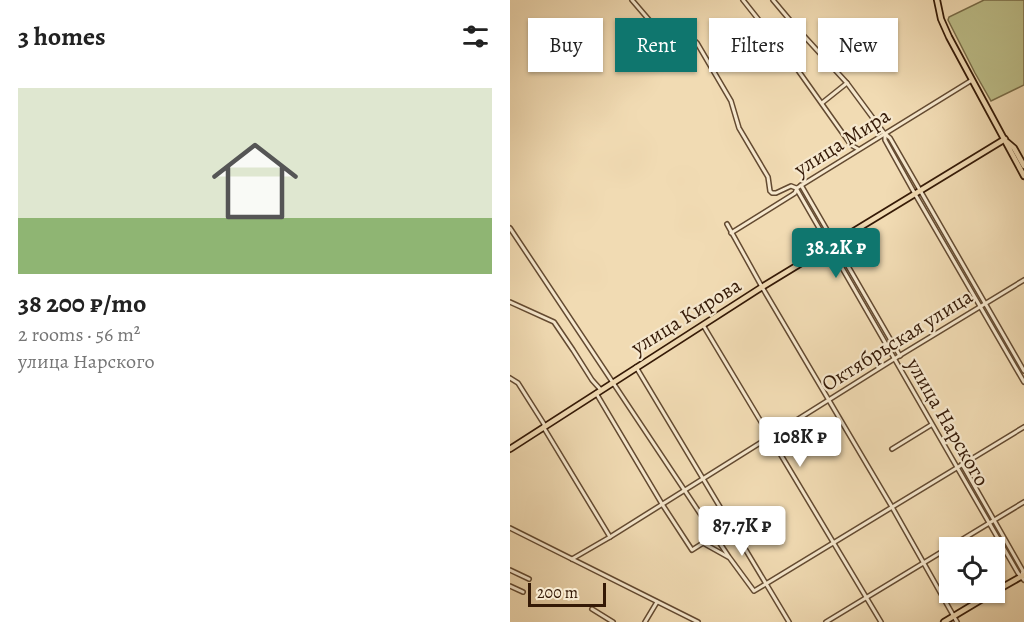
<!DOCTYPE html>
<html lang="en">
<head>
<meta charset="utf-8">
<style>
  body { margin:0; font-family:Alegreya,serif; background:#f2f2f2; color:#222; height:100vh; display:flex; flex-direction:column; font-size:22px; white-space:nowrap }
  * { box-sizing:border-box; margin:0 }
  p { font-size:20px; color:#767676 }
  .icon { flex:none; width:33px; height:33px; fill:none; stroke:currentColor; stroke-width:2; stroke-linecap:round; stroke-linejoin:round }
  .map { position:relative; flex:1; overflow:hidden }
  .drawer { display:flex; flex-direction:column; background:#fff; width:510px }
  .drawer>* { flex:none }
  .top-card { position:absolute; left:18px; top:18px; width:405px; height:54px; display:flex; gap:12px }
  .controls { position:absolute; left:429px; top:537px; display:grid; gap:12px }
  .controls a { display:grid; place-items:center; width:66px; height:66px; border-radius:0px; background:#fff; box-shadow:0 2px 4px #0004; font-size:30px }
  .scale { position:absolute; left:18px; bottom:15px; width:78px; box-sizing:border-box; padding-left:6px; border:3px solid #341906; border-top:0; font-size:16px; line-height:21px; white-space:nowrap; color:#341906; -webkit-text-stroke:4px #f6e8ce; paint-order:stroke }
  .price { position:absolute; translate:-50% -51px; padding:0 14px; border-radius:6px; background:#fff; color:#222; font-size:20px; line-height:39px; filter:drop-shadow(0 2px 3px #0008) }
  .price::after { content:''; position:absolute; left:50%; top:36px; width:18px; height:14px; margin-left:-9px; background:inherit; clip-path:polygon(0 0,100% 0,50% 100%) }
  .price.selected { background:#0f766e; color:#fff }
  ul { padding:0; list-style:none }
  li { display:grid; align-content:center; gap:12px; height:318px; padding:0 18px }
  li span { display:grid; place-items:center; height:186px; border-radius:0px; color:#555 }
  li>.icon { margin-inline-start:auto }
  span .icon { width:108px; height:108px; fill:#fffc; stroke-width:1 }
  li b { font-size:26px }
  h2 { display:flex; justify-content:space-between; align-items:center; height:72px; padding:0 18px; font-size:26px }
  .tag { padding:0 21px; border-radius:0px; background:#fff; box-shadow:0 2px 4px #0004; font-size:21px; line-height:54px }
  .tag.selected { background:#0f766e; color:#fff }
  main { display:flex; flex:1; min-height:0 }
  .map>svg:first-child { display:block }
</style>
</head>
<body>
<main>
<section class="drawer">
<h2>3 homes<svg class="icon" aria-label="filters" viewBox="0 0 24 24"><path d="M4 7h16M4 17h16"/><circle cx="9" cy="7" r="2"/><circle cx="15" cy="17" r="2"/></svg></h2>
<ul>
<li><span style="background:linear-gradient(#dfe7d0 70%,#8fb573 0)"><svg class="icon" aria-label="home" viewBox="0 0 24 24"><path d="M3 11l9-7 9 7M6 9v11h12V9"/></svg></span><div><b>38 200 ₽/mo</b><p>2 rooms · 56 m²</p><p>улица Нарского</p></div></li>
</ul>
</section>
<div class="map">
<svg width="514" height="622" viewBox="0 0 514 622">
  <rect width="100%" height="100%" fill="#f1dbb3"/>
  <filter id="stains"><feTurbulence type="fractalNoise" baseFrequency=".00333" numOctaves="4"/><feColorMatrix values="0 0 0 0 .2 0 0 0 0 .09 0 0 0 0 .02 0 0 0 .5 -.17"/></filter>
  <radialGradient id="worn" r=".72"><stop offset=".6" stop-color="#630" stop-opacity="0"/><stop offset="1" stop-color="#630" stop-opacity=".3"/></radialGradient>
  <path fill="#bdbf8a" stroke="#786c48" stroke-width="1.5" d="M474 0H514V85L481 101 465 73 438 20 439 17Z"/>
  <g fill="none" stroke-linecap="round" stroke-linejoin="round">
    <defs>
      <g id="minor">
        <path d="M122 0 158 42 161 43 170 35 176 33 180 36 187 43 221 101 229 128 258 177 260 191 262 193H266L281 186 286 188 508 573 514 580"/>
        <path d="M233 0 256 29 263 35 341 145 348 149"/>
        <path d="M263 0 284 25 337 83 374 133 380 138 514 371"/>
        <path d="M312 103 337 83"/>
        <path d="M375 135V140L405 194 514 382"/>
        <path d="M291 185 390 356"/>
        <path d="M217 224 252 287 382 507 447 622"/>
        <path d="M0 228 219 557 244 591 514 427"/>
        <path d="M221 233 282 195 285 193 287 188 462 80"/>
        <path d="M0 302 44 322 63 350 82 380 91 390"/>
        <path d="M193 325 371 622"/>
        <path d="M126 367 279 622"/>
        <path d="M0 378 8 383 34 424V428L100 537"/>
        <path d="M86 393 152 504 182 550 193 543 218 557"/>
        <path d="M382 449 421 425"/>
        <path d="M452 464 513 571 512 574"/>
        <path d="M0 528 188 622"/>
        <path d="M62 559 100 537 384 359 514 280"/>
        <path d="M0 570 19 579"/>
        <path d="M0 586 13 592"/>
        <path d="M82 609 103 622"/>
        <path d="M135 622 147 602"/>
        <path d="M316 622 514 502"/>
      </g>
      <g id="major">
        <path d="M427 0 431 19 439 37 514 176"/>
        <path d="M497 142 504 148 514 166"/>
        <path d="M0 449 252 287 495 139"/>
        <path d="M484 592 514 575"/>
        <path d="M434 622 484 592"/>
      </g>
    </defs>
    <use href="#minor" stroke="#634a31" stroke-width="6"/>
    <use href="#major" stroke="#341906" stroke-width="8"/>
    <use href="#minor" stroke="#f6e8ce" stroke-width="3"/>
    <use href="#major" stroke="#f1dbb3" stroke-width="4.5"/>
  </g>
  <g text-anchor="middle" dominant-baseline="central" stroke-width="4.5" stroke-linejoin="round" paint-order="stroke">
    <g font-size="21" fill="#341906" stroke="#f6e8ce">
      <text transform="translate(332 142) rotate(-32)">улица Мира</text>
      <text transform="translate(176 316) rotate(-32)">улица Кирова</text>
      <text transform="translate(387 340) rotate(-32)">Октябрьская улица</text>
      <text transform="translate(438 422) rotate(60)">улица Нарского</text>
    </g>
  </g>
  <rect width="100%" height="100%" filter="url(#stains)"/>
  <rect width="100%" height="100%" fill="url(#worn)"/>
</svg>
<div class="controls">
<a><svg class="icon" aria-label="locate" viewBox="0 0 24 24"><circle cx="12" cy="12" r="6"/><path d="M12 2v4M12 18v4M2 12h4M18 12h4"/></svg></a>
</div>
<div class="scale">200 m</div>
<b class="price selected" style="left:326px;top:279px">38.2K ₽</b>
<b class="price" style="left:290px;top:468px">108K ₽</b>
<b class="price" style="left:232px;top:557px">87.7K ₽</b>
<div class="top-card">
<a class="tag">Buy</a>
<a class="tag selected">Rent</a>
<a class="tag">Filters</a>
<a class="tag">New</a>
</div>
</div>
</main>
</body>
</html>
